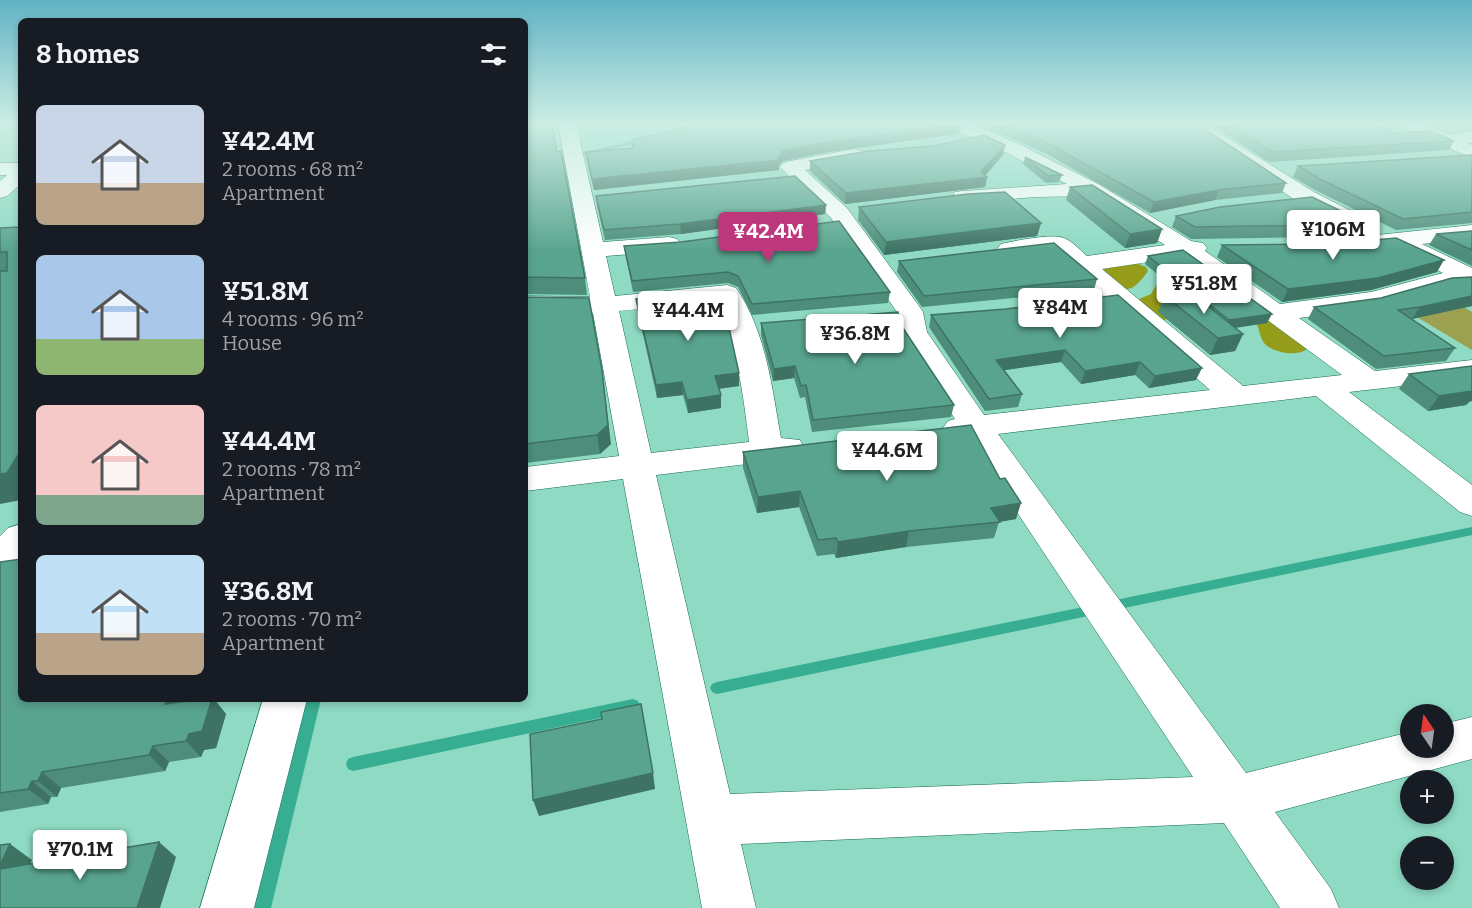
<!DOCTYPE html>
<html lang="en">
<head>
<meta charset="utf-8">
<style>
  body { margin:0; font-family:Bitter,serif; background:#242831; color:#f1f3f6; height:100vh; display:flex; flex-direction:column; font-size:22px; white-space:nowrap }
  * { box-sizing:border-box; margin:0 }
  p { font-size:20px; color:#9ea1a6 }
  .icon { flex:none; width:33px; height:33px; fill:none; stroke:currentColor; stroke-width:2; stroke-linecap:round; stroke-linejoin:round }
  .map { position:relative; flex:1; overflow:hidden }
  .panel { position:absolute; left:18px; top:18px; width:510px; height:684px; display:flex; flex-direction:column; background:#171b24; border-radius:9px; box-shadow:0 3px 9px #0003 }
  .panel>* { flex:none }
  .needle { width:39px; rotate:347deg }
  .buttons { position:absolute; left:1400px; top:704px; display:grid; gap:12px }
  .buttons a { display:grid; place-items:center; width:54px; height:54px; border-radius:50%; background:#171b24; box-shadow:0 3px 9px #0003; font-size:30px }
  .price { position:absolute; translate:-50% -51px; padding:0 14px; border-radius:6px; background:#fff; color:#222; font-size:20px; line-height:39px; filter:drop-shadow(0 2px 3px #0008) }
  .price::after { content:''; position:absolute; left:50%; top:36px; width:18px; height:14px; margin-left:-9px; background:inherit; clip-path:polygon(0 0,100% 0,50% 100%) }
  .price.on { background:#bc377b; color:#fff }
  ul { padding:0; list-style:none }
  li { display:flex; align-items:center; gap:18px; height:150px; padding:0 18px }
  li span { display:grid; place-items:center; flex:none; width:168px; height:120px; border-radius:9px; color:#555 }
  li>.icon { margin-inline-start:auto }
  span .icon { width:72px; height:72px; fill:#fffc; stroke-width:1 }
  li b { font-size:26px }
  h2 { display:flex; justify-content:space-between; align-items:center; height:72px; padding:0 18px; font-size:26px }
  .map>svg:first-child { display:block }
</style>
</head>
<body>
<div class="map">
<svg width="1472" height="908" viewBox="0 0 1472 908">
  <rect width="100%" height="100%" fill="#8edac3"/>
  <path fill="#9ba14e" d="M1390 301H1454L1472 312V350Z"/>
  <g fill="#959c19">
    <path d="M1133 262 1146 267 1148 271C1127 301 1120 289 1100 267Z"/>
    <path d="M1205 272 1307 349C1297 357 1273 353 1264 343 1259 336 1260 328 1255 322 1239 305 1221 289 1205 272Z"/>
    <path d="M1160 279 1172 285 1176 296 1167 319 1162 321 1139 305V299L1151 294Z"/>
  </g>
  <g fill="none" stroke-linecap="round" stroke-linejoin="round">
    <g fill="#37ae91" fill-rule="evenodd">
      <path d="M0 124H21V125L0 128Z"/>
      <path d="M644 138 646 139V141L569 159 566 157Z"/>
      <path d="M1472 527V535L1115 610 1111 609 1109 605 1111 601 1115 600Z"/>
      <path d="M1088 606 1093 607 1094 611 1093 615 1088 616 717 694 712 692 710 688 712 684 717 682Z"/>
      <path d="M307 699H321L271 908H253Z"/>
      <path d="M633 699 638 701 640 705 638 709 633 711 353 771 348 769 346 764 348 759 353 757Z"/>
    </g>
    <defs>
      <g id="minor">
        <path d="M558 124H576L603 242 669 237 677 239 681 244 677 249 669 251 606 256 615 296 727 285 736 288C766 331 772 388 781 438L800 440 804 448 800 456 788 459 656 475 730 794 1193 777 967 437 959 438 948 435 943 428 948 421 955 419 899 332 897 312 831 218 780 167 783 163 790 161 854 149 861 151 864 155 861 159 805 170 847 208 919 306 923 312 927 332 984 415 1210 390 1052 251 1009 256 1001 254 997 249 1001 244C1014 241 1052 233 1064 238 1072 241 1080 250 1087 256L1165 245 1090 196 1035 197 963 203 955 202 952 197 955 192 963 191 1067 184 1007 153 950 128 947 124H972L1021 145 1100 185 1191 241 1203 243 1207 248 1205 251 1280 304 1371 292 1443 273 1393 247 1357 250 1349 248 1345 243 1349 238 1472 225V239L1422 244 1472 268V286L1444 288 1373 308 1299 318 1375 371 1472 360V378L1349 392 1472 485V516L1460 512 1316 396 998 434 1246 773 1410 732V747H1443V724L1472 717V759L1275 812 1331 889 1339 908H1280L1224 823 741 844 756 908H702L623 479 525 491V467L619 456 593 313 525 312V296L590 297ZM1182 257 1342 375 1243 386 1102 269ZM718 302C737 347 743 393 749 442L651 453 619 311Z"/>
        <path d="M1183 124H1205L1314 192 1355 213 1358 218 1355 223 1347 225 1339 223 1298 202Z"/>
        <path d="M1472 131V143L1445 146 1438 144 1436 140 1438 136Z"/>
        <rect x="0" y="163" width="21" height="12"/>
        <path d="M21 524V561L13 568 0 572V536L8 528Z"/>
        <path d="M263 699H307L254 908H200Z"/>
      </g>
      <g id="tertiary">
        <path d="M1400 124H1425L1472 145V158L1403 128Z"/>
        <path d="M21 167V184L7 196 0 198V181L14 169Z"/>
      </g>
    </defs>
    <use href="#minor" stroke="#186a57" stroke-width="1"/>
    <use href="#tertiary" stroke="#186a57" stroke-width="1"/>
    <use href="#minor" fill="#fff" fill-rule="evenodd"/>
    <use href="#tertiary" fill="#fff" fill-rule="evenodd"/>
  </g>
  <g fill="#4d8d7a">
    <path d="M525 124 585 278 587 295 525 294Z"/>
    <path d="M697 124H961L959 133 942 136 828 152 783 161 779 165V170L594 190 587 162 586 152 632 148V140Z"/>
    <path d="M979 124H1197L1286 183 1282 193 1215 200 1150 213 1047 154Z"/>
    <path d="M1210 124H1376L1393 133 1454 141 1449 150 1269 162Z"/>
    <path d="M1005 145 1003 155 985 175 987 177 985 187 845 204 810 171V161Z"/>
    <path d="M1472 155V223L1396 230 1315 190 1293 177 1298 166Z"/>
    <path d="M1025 157 1062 175 1059 182 1046 183 1023 164Z"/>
    <path d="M1070 187 1162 229 1157 243 1125 248 1066 200Z"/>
    <path d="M596 196 826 205 825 214 681 234 605 240 597 206Z"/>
    <path d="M859 207 1041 223 1037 236 884 255 858 220Z"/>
    <path d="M1176 216 1364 222 1358 234 1323 237 1191 239 1172 227Z"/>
    <path d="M21 227 0 504V228Z"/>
    <path d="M1472 231V266L1429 245 1436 234Z"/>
    <path d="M1222 245 1437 272 1371 290 1282 302 1217 257Z"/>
    <path d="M624 246 890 292 888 303 752 315 738 287 728 283 633 292 626 257Z"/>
    <path d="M1148 256 1267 323 1235 328 1243 334 1235 351 1210 355 1158 312 1165 296 1181 293 1145 264Z"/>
    <path d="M899 261 1097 279 1094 290 922 307 897 272Z"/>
    <path d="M1472 277V306L1412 319 1455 348 1446 361 1376 369 1308 319 1314 307 1381 298Z"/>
    <path d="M525 297 611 444 600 454 525 463Z"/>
    <path d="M636 299 739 373V386L719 389 721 395V408L688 413 683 395 657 398 638 312Z"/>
    <path d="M1006 309 1196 380 1149 388 1135 375 1081 384 1061 362 1004 370 1022 394 1018 407 985 411 929 327 931 315Z"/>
    <path d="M899 322 954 405 951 417 812 432 805 397 800 398 794 378 773 381 761 335V323Z"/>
    <path d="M1409 374 1469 402 1466 405 1428 411 1399 389Z"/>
    <path d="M743 452 1016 519 999 522 994 538 906 547 836 558 834 554 817 556 799 507 757 513 743 468Z"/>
    <path d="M0 562 187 701 202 699H214L226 714 216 748 204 750 201 757 169 762 165 771 61 788 57 797H51L48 804 0 812Z"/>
  </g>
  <g fill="#3e7363">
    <path d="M961 124 959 133 942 136 828 152 783 161 779 165V170L594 190 592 179 778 157 783 151 829 142Z"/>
    <path d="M1005 145 1003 155 983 178 987 177 985 187 845 204 846 193 981 172Z"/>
    <path d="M1219 190 1215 200 1150 213 1154 202Z"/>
    <path d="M826 205 825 214 681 234 680 224Z"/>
    <path d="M1041 223 1037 236 884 255 886 242Z"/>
    <path d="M1162 229 1157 243 1125 248 1130 234Z"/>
    <path d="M1444 260 1437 272 1371 290 1282 302 1288 289Z"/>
    <path d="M1472 296V306L1412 319 1420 307Z"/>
    <path d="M1272 314 1267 323 1225 329 1229 320Z"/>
    <path d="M1243 334 1235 351 1210 355 1218 338Z"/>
    <path d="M1065 350 1061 362 992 372 996 360Z"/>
    <path d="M1140 362 1135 375 1081 384 1085 371Z"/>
    <path d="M795 366 794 378 773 381 774 369Z"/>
    <path d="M1202 368 1196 380 1149 388 1155 376Z"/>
    <path d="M602 370 611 444 600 454 597 435Z"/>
    <path d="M739 373V386L715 389V376Z"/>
    <path d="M682 382 683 395 657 398 656 385Z"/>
    <path d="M1472 391V401L1469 402 1466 405 1428 411 1439 396Z"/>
    <path d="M721 395V408L688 413 687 400Z"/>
    <path d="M21 450V500L0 504V474Z"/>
    <path d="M800 491 799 507 757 513 758 497Z"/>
    <path d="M1021 503 1016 519 986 524 991 508Z"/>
    <path d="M909 531 906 547 836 558 838 542Z"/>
    <path d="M167 699H187L180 720 165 704Z"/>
    <path d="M212 699H214L226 714 216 748 204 750 201 757 186 741 189 734Z"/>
    <path d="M153 746 169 762 165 771 149 755Z"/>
    <path d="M42 772 61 788 57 797 38 781Z"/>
    <path d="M653 773 655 789 539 816 533 800Z"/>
    <path d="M32 781 51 797 48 804 28 789Z"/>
    <path d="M159 842 176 857 160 908H137Z"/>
    <path d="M10 844 32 860 21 884 0 870V865Z"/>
  </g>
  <g fill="#59a48e" stroke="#3e7363" stroke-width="1.5">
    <path d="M525 124H552L557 152 561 151 585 278 525 277Z"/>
    <path d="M697 124H957L944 127 829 142 783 151 778 157 780 160 592 179 586 152 634 148 632 140Z"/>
    <path d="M1002 124H1197L1286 183 1219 190 1154 202 1049 144Z"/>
    <path d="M1228 124H1376L1393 133 1431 131 1454 141 1273 152Z"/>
    <path d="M984 135 1005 145 981 172 987 177 846 193 810 161 869 151 933 146Z"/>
    <path d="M1472 155V212L1403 219 1320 179 1298 166Z"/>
    <path d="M1025 157 1062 175 1048 176Z"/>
    <path d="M795 176 826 205 680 224 604 230 596 196Z"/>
    <path d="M1092 185 1162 229 1130 234 1070 187Z"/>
    <path d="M1005 192 1041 223 886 242 859 207 968 194Z"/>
    <path d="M1312 197 1364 222 1329 225 1195 227 1176 216 1220 207Z"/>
    <path d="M839 221 890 292 752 304 738 276 728 272 632 281 624 246 681 242Z"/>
    <path d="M21 227V450L7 473 0 474V271H7V252H0V228Z"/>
    <path d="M1472 231V250L1436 234Z"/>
    <path d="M1396 238 1444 260 1378 278 1288 289 1222 245 1329 244Z"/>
    <path d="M1054 243 1097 279 924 296 899 261Z"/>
    <path d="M1183 250 1272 314 1229 320 1148 256Z"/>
    <path d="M1472 277V296L1420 307 1398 310 1455 348 1384 356 1314 307 1381 298 1452 278Z"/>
    <path d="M716 292 728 323 739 373 715 376 721 395 687 400 682 382 656 385 636 299Z"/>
    <path d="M1190 292 1243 334 1218 338 1165 296Z"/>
    <path d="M1118 295 1202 368 1155 376 1140 362 1085 371 1065 350 996 360 1022 394 989 399 931 315 1006 309Z"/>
    <path d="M525 297 589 298 602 370 608 425 597 435 525 444Z"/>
    <path d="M898 312 899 322 954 405 813 420 806 385 801 386 795 366 774 369 761 323Z"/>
    <path d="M1472 366V391L1439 396 1409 374Z"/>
    <path d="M971 425 1000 479 1005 478 1021 503 991 508 1000 522 909 531 838 542 836 538 818 540 800 491 758 497 743 452Z"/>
    <path d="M21 559V699H167L165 704 202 699H212L202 731 189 734 186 741 153 746 149 755 42 772 38 781H32L28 789 0 793V562Z"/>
    <path d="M641 704 653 773 533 800 530 734 602 719 601 712Z"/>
    <path d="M159 842 137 908H0V869Z"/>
    <path d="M10 844 0 865V845Z"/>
  </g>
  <linearGradient id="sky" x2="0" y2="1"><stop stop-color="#61b2c5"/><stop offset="0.49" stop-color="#cceee4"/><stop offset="1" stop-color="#cceee4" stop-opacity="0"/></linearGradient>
  <rect width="1472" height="252" fill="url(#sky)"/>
</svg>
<div class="buttons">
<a><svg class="needle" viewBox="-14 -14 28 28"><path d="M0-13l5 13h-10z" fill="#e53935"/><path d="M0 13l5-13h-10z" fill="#9ea1a6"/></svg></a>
<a>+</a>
<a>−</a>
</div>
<b class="price" style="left:1333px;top:261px">¥106M</b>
<b class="price on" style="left:768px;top:263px">¥42.4M</b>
<b class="price" style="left:1204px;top:315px">¥51.8M</b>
<b class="price" style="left:1060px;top:339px">¥84M</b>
<b class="price" style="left:688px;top:342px">¥44.4M</b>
<b class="price" style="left:855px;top:365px">¥36.8M</b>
<b class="price" style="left:887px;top:482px">¥44.6M</b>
<b class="price" style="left:80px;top:881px">¥70.1M</b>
<section class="panel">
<h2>8 homes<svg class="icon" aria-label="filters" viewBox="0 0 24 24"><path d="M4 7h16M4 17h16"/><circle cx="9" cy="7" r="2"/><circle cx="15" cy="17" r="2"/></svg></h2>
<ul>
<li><span style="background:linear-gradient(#c9d6e8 65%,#b9a48a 0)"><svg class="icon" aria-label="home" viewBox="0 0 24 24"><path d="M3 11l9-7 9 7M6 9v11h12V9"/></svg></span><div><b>¥42.4M</b><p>2 rooms · 68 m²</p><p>Apartment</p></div></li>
<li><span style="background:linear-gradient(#a9c7e8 70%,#8fb573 0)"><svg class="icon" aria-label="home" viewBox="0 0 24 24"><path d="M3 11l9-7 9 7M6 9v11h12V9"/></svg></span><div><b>¥51.8M</b><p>4 rooms · 96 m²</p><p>House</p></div></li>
<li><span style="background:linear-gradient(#f6c9c9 75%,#7fa58c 0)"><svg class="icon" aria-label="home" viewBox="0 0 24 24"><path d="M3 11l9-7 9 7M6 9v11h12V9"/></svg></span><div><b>¥44.4M</b><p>2 rooms · 78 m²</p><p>Apartment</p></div></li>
<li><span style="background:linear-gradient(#bfe0f5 65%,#b9a48a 0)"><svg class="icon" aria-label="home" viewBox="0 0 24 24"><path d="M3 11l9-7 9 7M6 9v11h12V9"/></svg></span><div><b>¥36.8M</b><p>2 rooms · 70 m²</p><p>Apartment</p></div></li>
</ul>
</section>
</div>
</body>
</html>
